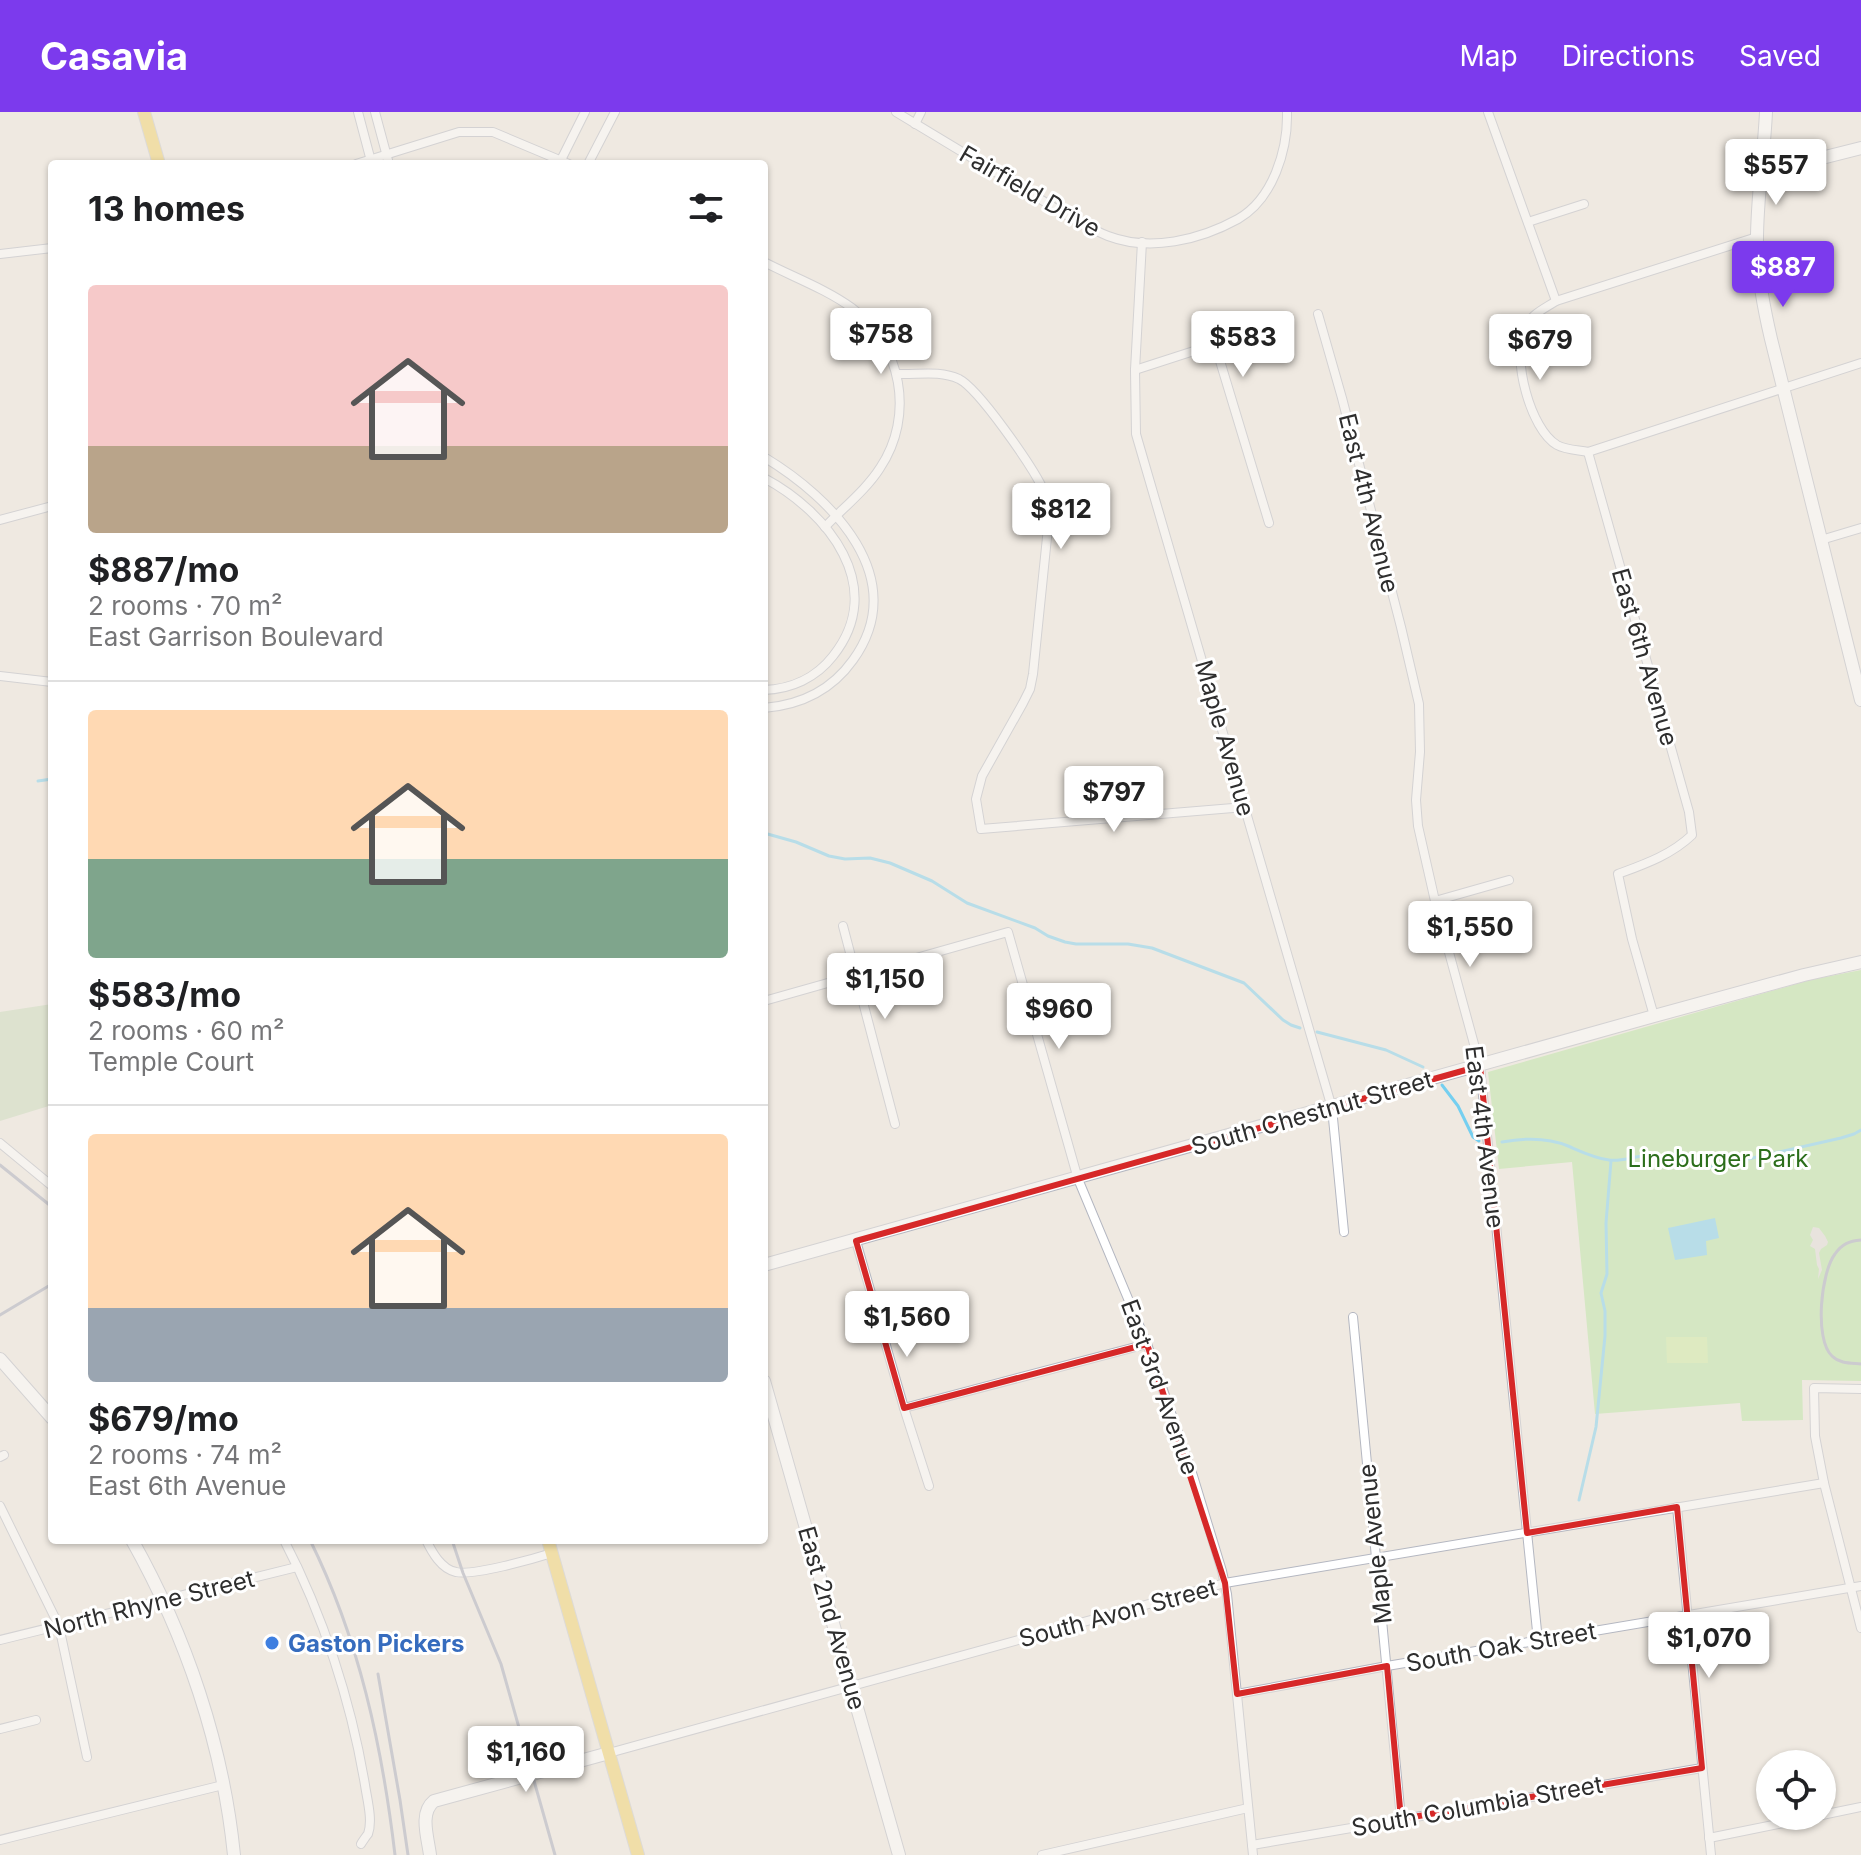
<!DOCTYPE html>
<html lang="en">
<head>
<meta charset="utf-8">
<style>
  body { margin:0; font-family:Inter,sans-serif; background:#f6f6f6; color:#202124; height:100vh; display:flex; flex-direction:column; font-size:30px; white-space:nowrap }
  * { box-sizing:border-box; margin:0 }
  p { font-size:26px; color:#757577 }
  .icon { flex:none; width:44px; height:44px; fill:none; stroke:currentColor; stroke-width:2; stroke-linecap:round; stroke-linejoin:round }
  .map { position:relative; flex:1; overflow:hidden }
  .sheet { position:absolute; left:48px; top:48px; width:720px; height:1384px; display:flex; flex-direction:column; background:#fff; border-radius:8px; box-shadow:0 2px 6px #0004 }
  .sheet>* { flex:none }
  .fabs { position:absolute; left:1756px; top:1638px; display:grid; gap:16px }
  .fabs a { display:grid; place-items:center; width:80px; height:80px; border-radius:50%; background:#fff; box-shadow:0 2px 6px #0004; font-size:40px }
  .price { position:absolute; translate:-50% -68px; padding:0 18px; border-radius:8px; background:#fff; color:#222; font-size:26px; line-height:52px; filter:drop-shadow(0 2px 4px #0008) }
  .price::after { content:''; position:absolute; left:50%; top:48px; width:24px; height:18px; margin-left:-12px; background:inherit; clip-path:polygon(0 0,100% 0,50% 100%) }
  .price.active { background:#7c3aed; color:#fff }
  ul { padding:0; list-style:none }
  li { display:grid; align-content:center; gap:16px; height:424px; padding:0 40px }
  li+li { border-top:2px solid #e0e0e0 }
  li span { display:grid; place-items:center; height:248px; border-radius:8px; color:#555 }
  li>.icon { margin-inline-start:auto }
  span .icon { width:144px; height:144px; fill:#fffc; stroke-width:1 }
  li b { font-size:34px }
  h2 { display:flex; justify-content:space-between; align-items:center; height:96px; padding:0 40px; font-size:34px }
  header { display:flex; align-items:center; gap:48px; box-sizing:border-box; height:112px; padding:0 40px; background:#7c3aed; color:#fff }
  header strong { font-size:38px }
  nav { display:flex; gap:44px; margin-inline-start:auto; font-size:28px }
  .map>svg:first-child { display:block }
</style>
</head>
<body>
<header>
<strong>Casavia</strong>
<nav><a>Map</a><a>Directions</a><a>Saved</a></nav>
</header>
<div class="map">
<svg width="1861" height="1743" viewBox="0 0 1861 1743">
  <rect width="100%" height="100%" fill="#efe9e1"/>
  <path fill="#b6e59e" d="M1861 858V1269L1802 1268 1803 1308 1742 1309 1740 1291 1595 1302 1572 1050 1499 1057 1488 960 1810 868Z"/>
  <path fill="#c8d9b8" d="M52 892V993L0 1009V900Z"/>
  <path fill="#c9ec9a" d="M1666 1225H1707L1708 1251H1667Z"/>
  <path fill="#dfdcd8" d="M1813 1115 1819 1116 1825 1124 1828 1130 1827 1133 1821 1137 1819 1141 1822 1158 1818 1167 1819 1157 1817 1153 1815 1137 1810 1134 1813 1128 1810 1123Z"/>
  <path fill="#75cff0" d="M1715 1106 1719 1126 1706 1129 1707 1143 1675 1148 1668 1116Z"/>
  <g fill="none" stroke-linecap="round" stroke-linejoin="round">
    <g stroke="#75cff0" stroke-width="3">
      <path d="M38 669 52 667"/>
      <path d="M764 721 796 730 829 744 845 747 870 746 890 751 932 769 967 791 1035 816 1048 824 1065 830 1076 832H1128L1152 836 1244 871 1283 908 1291 913 1300 916"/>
      <path d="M1317 920 1386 938 1423 955"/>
      <path d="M1442 973 1458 994 1473 1025 1479 1029"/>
      <path d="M1502 1030C1524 1026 1547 1025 1568 1034 1582 1040 1594 1046 1609 1048 1622 1050 1633 1044 1646 1044 1668 1043 1690 1054 1713 1055L1841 1026 1854 1022 1861 1018"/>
      <path d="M1579 1388 1596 1315 1605 1224V1199L1601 1181 1607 1162 1606 1111 1611 1049"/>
    </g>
    <defs>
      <g id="street">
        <path d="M358 0 371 49"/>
        <path d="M375 0 389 52"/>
        <path d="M896 0C936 24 976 48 1017 73 1046 90 1076 111 1108 124 1150 140 1200 128 1238 107 1273 87 1288 38 1287 0"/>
        <path d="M1488 0 1556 189"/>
        <path d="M915 12 921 0"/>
        <path d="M561 48 585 0"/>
        <path d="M356 52 459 20H493L569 52"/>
        <path d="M588 52 615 0"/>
        <path d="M1528 110 1584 92"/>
        <path d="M1757 125 1556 189C1544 197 1529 203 1524 218 1512 246 1530 317 1557 333 1566 338 1578 338 1588 340L1861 251"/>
        <path d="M1142 130 1135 258 1136 322 1332 996 1344 1120"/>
        <path d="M0 142 52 136"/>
        <path d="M764 150C793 165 826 177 852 196 902 233 915 304 880 356 866 378 843 396 825 415"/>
        <path d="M1318 202 1342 286 1401 515 1419 592 1420 640 1416 688 1418 714 1435 789 1480 954 1538 1529"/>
        <path d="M1135 258 1200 237 1209 235 1217 239 1269 411"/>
        <path d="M897 262C918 263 939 258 959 267 979 277 1031 353 1042 375 1047 385 1049 395 1049 406L1033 562 1030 577 1023 591 982 664 976 687 981 717 1245 695"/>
        <path d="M1588 340 1689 700 1692 723C1671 743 1645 752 1618 762L1632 827 1654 904"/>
        <path d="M764 345C832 386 912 466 853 548 831 579 801 593 764 596"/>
        <path d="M764 366C828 400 888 475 833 544 816 566 791 577 764 578"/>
        <path d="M0 408 52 394"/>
        <path d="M1821 428 1861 416"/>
        <path d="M0 564 52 570"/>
        <path d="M1435 789 1509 768"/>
        <path d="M843 814 895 1012"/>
        <path d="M764 889 1008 820 1078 1067 1147 1232 1193 1364 1222 1459 1227 1482 1253 1743"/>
        <path d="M0 1031 52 1074"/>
        <path d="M856 1129 904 1296 929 1374"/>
        <path d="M1353 1205 1401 1707"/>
        <path d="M1861 1277 1814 1276 1815 1324 1824 1371 1861 1516"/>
        <path d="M904 1296 1147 1232"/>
        <path d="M0 1345 4 1343"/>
        <path d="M0 1394 59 1514 87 1645"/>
        <path d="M1677 1395 1711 1743"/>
        <path d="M284 1428C323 1503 351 1589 365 1673 367 1687 373 1708 368 1722 367 1723 362 1730 361 1732"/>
        <path d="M426 1428C432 1440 441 1457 456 1460 473 1464 533 1447 552 1441"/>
        <path d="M0 1528 297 1455"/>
        <path d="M1237 1582 1387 1554 1861 1474"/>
        <path d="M0 1617 36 1608"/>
        <path d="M609 1641 1225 1471 1824 1371"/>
        <path d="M1822 1703 1861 1695"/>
        <path d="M1709 1726 1818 1704"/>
        <path d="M0 1728 223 1673"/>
        <path d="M1252 1733 1702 1656"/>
        <path d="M1042 1743 1248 1696"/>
      </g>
      <g id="secondary">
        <path d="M1766 0C1764 45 1756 90 1757 136 1758 166 1764 197 1771 227L1861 588"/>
        <path d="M1762 61 1861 36"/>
        <path d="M764 1153 1654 904 1804 863 1861 850"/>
        <path d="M0 1247 52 1306"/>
        <path d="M764 1269 899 1743"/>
        <path d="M132 1428C186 1524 223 1633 234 1743"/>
        <path d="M430 1743C428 1726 419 1701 434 1689L609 1641"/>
      </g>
      <g id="primary">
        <path d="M144 0 159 52"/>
        <path d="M548 1428 638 1743"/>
      </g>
    </defs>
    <use href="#street" stroke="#b4b7c1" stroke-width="10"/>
    <use href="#secondary" stroke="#b4b7c1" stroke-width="14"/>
    <use href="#primary" stroke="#c9c9c9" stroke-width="14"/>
    <use href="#street" stroke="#fff" stroke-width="8"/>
    <use href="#secondary" stroke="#fff" stroke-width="12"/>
    <use href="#primary" stroke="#f2d163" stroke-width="12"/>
    <g stroke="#a3a6b8" stroke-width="3">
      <path d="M0 1053 52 1095"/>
      <path d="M1861 1128C1849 1129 1842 1132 1835 1142 1821 1160 1814 1227 1832 1244 1840 1252 1851 1251 1861 1252"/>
      <path d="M0 1203 52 1172"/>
      <path d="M310 1428C359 1527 382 1633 395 1743"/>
      <path d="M452 1428 463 1461 501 1552 555 1743"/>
      <path d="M378 1562 400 1688 408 1743"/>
    </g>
  </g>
  <path d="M0 0H1861V1743H0ZM1480 954 1527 1421 1677 1395 1702 1656 1401 1707 1387 1554 1237 1582 1225 1471 1147 1232 904 1296 856 1129Z" fill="#efe9e1" fill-opacity=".55" fill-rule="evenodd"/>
  <path fill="none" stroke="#d62828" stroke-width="6" stroke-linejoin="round" d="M1480 954 1527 1421 1677 1395 1702 1656 1401 1707 1387 1554 1237 1582 1225 1471 1147 1232 904 1296 856 1129Z"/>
  <circle fill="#3f7fe0" stroke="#fff" stroke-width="3" cx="272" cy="1531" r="8"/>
  <g text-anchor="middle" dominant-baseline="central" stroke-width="6" stroke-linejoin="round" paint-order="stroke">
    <g font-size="24" fill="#2e2e2e" stroke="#fff">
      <text transform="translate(1030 79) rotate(30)">Fairfield Drive</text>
      <text transform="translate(1369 391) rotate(76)">East 4th Avenue</text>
      <text transform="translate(1645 545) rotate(74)">East 6th Avenue</text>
      <text transform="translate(1225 626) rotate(74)">Maple Avenue</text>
      <text transform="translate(1312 1001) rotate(-16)">South Chestnut Street</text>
      <text transform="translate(1485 1025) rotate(83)">East 4th Avenue</text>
      <text transform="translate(1160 1275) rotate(70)">East 3rd Avenue</text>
      <text transform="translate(1375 1432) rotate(-96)">Maple Avenue</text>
      <text transform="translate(149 1492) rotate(-14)">North Rhyne Street</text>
      <text transform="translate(1118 1501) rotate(-15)">South Avon Street</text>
      <text transform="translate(832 1506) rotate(74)">East 2nd Avenue</text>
      <text transform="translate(1501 1535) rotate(-10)">South Oak Street</text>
      <text transform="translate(1477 1694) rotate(-10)">South Columbia Street</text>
    </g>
    <g font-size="24" fill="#2c6e1b" stroke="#fff">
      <text x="1718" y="1046">Lineburger Park</text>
    </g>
    <g font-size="24" font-weight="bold" fill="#366cbe" stroke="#fff" text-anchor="start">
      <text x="288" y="1531">Gaston Pickers</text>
    </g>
  </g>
</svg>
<div class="fabs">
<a><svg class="icon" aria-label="locate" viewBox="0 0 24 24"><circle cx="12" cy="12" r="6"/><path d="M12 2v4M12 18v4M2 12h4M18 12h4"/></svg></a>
</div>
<b class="price" style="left:1776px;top:95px">$557</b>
<b class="price active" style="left:1783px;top:197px">$887</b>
<b class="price" style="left:881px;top:264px">$758</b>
<b class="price" style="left:1243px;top:267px">$583</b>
<b class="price" style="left:1540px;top:270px">$679</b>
<b class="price" style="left:1061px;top:439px">$812</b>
<b class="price" style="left:1114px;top:722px">$797</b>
<b class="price" style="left:1470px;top:857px">$1,550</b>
<b class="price" style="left:885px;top:909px">$1,150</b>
<b class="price" style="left:1059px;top:939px">$960</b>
<b class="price" style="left:907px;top:1247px">$1,560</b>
<b class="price" style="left:1709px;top:1568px">$1,070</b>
<b class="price" style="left:526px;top:1682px">$1,160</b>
<section class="sheet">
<h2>13 homes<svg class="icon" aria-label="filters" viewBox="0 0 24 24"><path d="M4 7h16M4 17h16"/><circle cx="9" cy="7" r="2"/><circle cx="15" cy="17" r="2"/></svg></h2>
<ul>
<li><span style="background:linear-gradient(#f6c9c9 65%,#b9a48a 0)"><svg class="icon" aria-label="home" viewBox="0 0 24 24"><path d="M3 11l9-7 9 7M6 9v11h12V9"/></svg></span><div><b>$887/mo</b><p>2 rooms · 70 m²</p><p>East Garrison Boulevard</p></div></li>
<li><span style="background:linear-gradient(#ffd9b3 60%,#7fa58c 0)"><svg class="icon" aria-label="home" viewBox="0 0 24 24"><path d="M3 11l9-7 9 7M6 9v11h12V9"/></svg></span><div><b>$583/mo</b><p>2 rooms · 60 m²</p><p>Temple Court</p></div></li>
<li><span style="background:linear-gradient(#ffd9b3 70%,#9aa5b1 0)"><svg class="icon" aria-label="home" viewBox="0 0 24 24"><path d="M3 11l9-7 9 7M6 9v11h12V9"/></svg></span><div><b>$679/mo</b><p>2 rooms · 74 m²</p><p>East 6th Avenue</p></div></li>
</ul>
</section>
</div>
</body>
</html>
